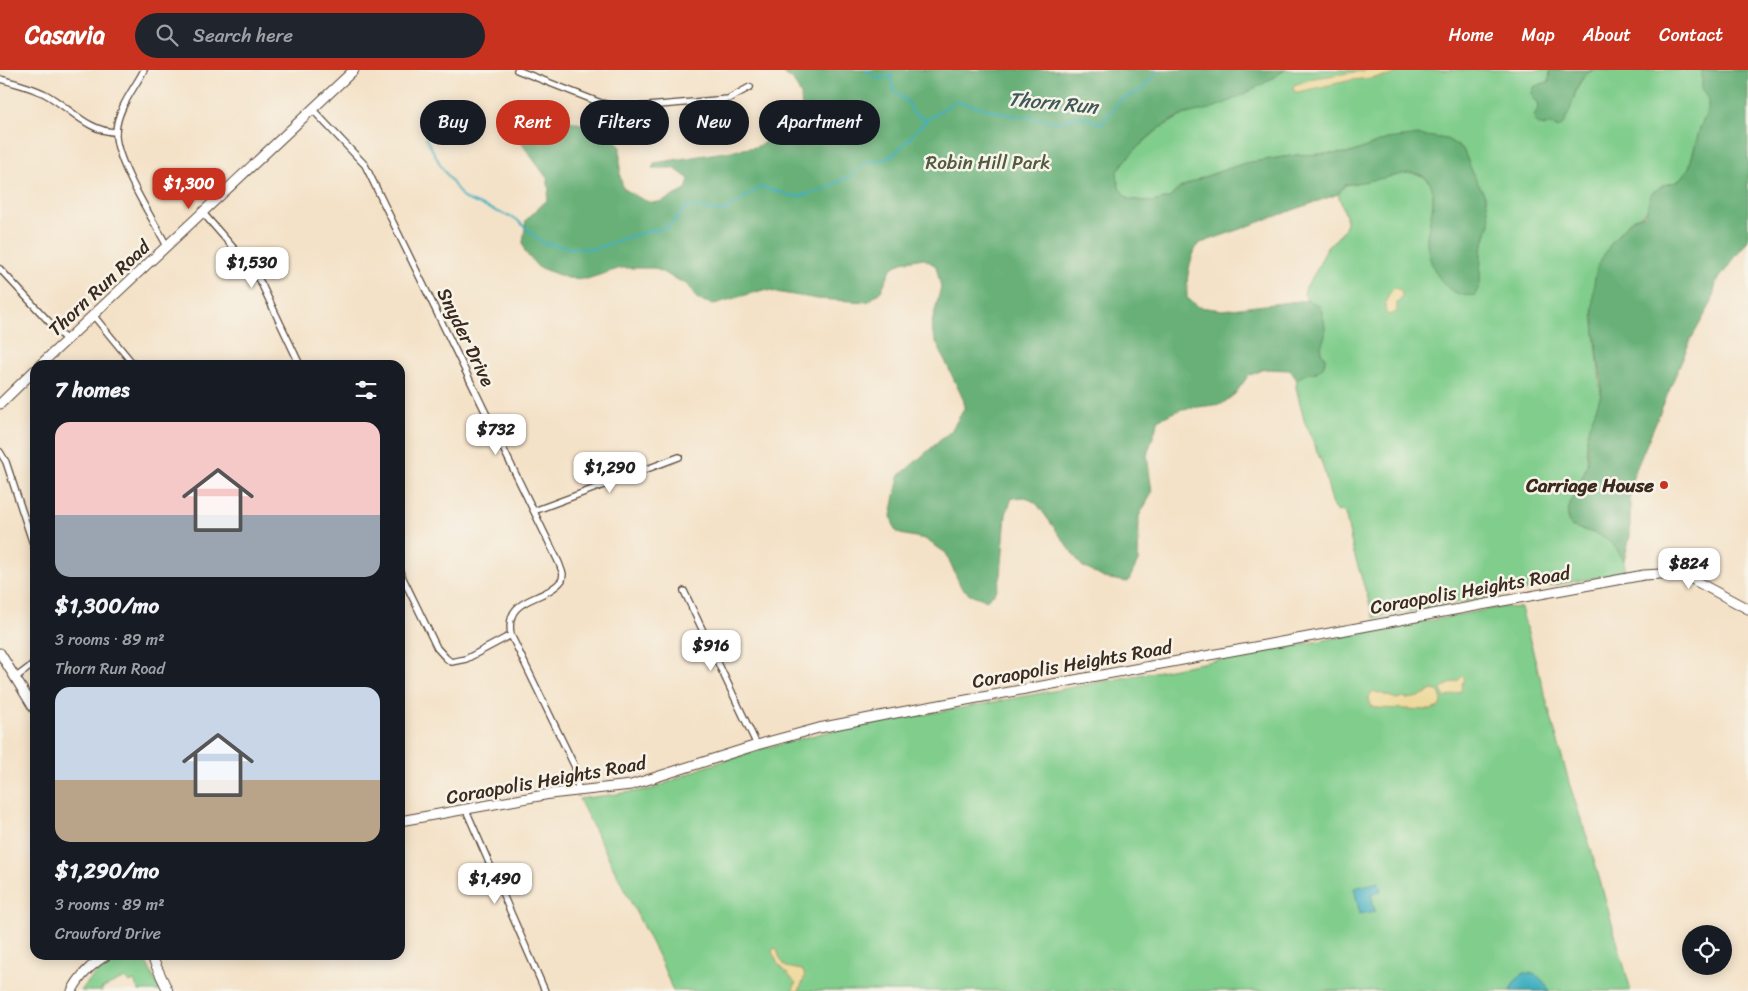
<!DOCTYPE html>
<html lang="en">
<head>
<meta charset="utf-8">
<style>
  body { margin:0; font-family:Sriracha,sans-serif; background:#20242c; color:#f1f3f6; height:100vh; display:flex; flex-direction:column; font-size:19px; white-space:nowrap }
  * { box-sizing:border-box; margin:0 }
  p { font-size:16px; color:#9ea1a6 }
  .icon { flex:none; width:28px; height:28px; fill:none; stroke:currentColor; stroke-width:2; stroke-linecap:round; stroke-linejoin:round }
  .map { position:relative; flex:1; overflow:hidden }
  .side { position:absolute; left:30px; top:290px; width:375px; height:600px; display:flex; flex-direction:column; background:#171b24; border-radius:15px; box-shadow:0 2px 12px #0003 }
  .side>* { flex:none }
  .hud { position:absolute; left:420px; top:30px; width:475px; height:45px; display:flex; gap:10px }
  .controls { position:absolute; left:1682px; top:855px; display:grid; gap:10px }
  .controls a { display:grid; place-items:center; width:50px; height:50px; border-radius:50%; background:#171b24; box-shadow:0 2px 12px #0003; font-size:25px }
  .price { position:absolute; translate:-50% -42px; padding:0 11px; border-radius:10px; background:#fff; color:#222; font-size:16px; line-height:32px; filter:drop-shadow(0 1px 2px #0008) }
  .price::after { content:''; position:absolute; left:50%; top:30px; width:15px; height:11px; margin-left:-8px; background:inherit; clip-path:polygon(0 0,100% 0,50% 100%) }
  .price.current { background:#c8321e; color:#fff }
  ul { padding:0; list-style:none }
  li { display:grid; align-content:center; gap:10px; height:265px; padding:0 25px }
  li span { display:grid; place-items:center; height:155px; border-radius:15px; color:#555 }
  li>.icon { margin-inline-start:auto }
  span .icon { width:90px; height:90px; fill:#fffc; stroke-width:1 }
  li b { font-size:21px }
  h2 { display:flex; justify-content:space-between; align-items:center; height:60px; padding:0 25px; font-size:21px }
  .tag { padding:0 18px; border-radius:22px; background:#171b24; box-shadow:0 2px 12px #0003; font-size:18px; line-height:45px }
  .tag.current { background:#c8321e; color:#fff }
  header { display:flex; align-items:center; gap:30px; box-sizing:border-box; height:70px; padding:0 25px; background:#c8321e; color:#fff }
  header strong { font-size:24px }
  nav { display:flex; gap:28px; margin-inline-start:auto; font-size:18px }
  .search { width:350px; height:45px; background:#20242c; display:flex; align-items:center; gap:12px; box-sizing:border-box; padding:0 18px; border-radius:28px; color:#9ea1a6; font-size:19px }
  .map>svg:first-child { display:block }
</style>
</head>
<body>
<header>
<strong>Casavia</strong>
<div class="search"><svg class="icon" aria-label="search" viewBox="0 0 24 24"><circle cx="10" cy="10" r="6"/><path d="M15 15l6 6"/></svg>Search here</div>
<nav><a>Home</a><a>Map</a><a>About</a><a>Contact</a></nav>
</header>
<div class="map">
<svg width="1748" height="921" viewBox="0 0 1748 921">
  <rect width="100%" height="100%" fill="#f7f3e8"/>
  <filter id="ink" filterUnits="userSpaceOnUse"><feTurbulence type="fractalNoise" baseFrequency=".02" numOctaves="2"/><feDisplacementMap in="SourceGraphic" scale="10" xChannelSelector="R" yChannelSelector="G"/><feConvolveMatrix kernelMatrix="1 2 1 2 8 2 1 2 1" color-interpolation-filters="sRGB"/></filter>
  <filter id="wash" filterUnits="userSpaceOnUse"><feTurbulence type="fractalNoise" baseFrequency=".0096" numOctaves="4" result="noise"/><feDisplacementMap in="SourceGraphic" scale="20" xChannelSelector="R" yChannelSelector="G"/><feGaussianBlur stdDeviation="1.12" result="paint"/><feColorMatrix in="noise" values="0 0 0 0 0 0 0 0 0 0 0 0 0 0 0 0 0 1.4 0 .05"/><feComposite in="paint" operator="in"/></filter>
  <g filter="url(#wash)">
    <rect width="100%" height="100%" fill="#f4e2c8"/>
    <g fill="#80cd8c" stroke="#5e7c55">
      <path d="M1285 0H1550L1549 12 1541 14 1538 32 1539 36 1537 41 1543 56 1552 55 1556 58C1560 52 1565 47 1568 41 1576 28 1577 7 1593 0H1748L1708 40 1700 58 1689 98 1677 112 1664 115 1651 124C1647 137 1649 144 1634 148L1598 198 1594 223V250L1601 324 1586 380 1588 391 1585 402 1573 426 1568 444V452L1571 456C1599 466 1621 465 1626 502L1374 548 1353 480 1346 447 1344 442 1336 441 1333 437 1323 396 1304 350 1296 317 1297 310 1301 305 1317 302 1321 283 1320 276 1325 265 1314 233 1307 230 1304 223 1306 217 1315 203 1328 176 1338 167 1346 156V146L1338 124 1345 115 1412 102 1423 106 1432 115 1433 123V137L1427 168 1429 185 1480 192 1481 181 1490 153 1474 106 1387 69 1351 83 1297 85 1245 93 1201 108 1180 118 1169 128 1152 132 1128 129 1119 118 1116 102 1130 84 1160 58 1185 44 1210 39 1269 10Z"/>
      <path d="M1501 537 1521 538 1570 716 1591 779 1631 921H673L662 894 579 729 653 719 702 698 758 680 830 661 978 635Z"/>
      <path d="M136 885 146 892 160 921H139L134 911 129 913 125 908 101 919 102 921H81C91 906 115 882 135 888Z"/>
    </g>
    <g fill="#68b078" stroke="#526d4b">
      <path d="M779 0H1285C1262 15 1236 30 1210 39 1201 41 1192 42 1183 45 1156 57 1134 78 1117 102L1119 118 1128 129 1152 132 1169 128 1180 118 1201 108 1245 93 1297 85 1351 83 1387 69 1419 65 1447 69 1463 79 1474 106 1486 127 1490 153 1481 181 1480 214 1475 225C1464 227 1452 223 1444 214 1433 201 1427 186 1427 169 1428 148 1447 108 1413 103 1407 102 1400 105 1394 106 1378 109 1361 112 1345 115L1338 124 1198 174C1189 191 1186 208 1187 228L1199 237 1223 240 1307 230 1320 236C1323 246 1326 256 1325 266 1323 273 1320 276 1321 283L1325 286C1327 307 1306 299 1297 310L1290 300 1264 299 1248 306 1235 324 1222 334 1182 339 1159 349 1147 385 1152 423 1139 446 1138 491 1128 512 1104 508 1082 496 1037 434 1026 427 1012 428 1006 444 1001 505 996 522 986 530 970 524 961 517 946 483 925 469 900 464 895 460 891 446 899 406 951 361 964 339V331L933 265 932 253 941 217 936 196 923 188 902 192 891 199 881 221 868 232 818 229 763 220 714 234 698 230 688 215 654 198H621L587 209 567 208 538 197 525 182 523 173 526 150 547 130 549 119 547 108 519 70 521 64 531 57 563 49 608 62 620 76V106L623 118C655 138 653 136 686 120L689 109 674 98H652L655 93 756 77 792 58 802 43 801 25 793 10Z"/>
      <path d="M1550 0H1593C1570 10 1576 44 1559 58L1552 55H1539L1535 52 1534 47 1539 36 1538 32 1533 29 1532 23 1535 16 1549 12Z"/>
      <path d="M1702 0H1748V170L1716 213 1712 232 1690 271 1634 404 1630 416V466L1624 491C1606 460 1601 467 1571 456 1559 441 1585 409 1587 393 1589 384 1586 375 1587 366 1589 353 1596 340 1600 327 1604 317 1600 303 1599 293 1595 263 1589 228 1597 198 1602 185 1621 158 1633 149 1636 147 1643 147 1646 143 1649 138 1649 129 1650 124L1664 115 1677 112 1689 98 1700 58 1708 40V28L1702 18Z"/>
    </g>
    <g fill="#eeda9e" stroke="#94825e">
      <path d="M1369 0H1400L1397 3 1390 6 1352 10 1298 22H1295L1293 18 1294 15 1314 8Z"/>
      <path d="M1394 218 1401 220 1402 227 1397 233V242L1389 245 1386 243C1383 234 1388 224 1394 218Z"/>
      <path d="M1463 606 1465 609 1462 614 1461 621 1445 628 1441 620 1443 617 1457 611Z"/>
      <path d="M1433 620 1439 622 1442 630 1439 637 1431 640 1378 638 1370 636 1368 628 1373 621 1397 629 1403 627C1413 632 1423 624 1433 620Z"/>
      <path d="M774 878 777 879 780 889 786 897 802 900C808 907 801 913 799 921H792L796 913 778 894 772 882Z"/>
    </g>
    <g fill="#43b0c0" stroke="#3f6d6f">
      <path d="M1379 812 1381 822 1371 824 1375 841 1360 844 1354 818Z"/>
      <path d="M1524 903C1537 902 1544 910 1549 921H1510L1514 912Z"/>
    </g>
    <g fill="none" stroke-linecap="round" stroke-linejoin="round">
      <g stroke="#43b0c0" stroke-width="2">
        <path d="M866 0 879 9 891 5 894 22 909 33 913 43 926 50"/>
        <path d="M426 68 441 96 463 128 516 149 543 173 572 178 595 179 634 165 668 157 688 136 723 142 761 117 797 127 823 120 852 105 866 92C899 93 905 68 927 50 936 43 947 37 956 31L1005 44 1059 52 1080 46 1102 54 1119 31 1144 18 1157 0"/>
      </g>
    </g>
  </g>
  <g filter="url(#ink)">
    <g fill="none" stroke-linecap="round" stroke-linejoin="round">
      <defs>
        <g id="street">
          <path d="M144 0C134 19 117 39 116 62 114 89 154 151 167 176"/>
          <path d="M517 0 601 33 625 38 728 29 750 17"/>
          <path d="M0 9C15 13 31 17 45 24 68 36 88 62 116 62"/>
          <path d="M313 40 365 95 559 493 563 504 562 510C544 533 504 525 511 565L575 697 578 720"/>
          <path d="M203 143 251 198 261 213 300 295"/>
          <path d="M0 199 66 270"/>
          <path d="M93 245 134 295"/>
          <path d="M0 382 6 392 35 480"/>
          <path d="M534 441 679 387"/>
          <path d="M400 502 437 578 446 588 451 592 466 589 511 565"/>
          <path d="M684 521 757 675"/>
          <path d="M15 608 35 593"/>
          <path d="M466 740 545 921"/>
        </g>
        <g id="secondary">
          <path d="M40 295 354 0"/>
          <path d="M0 334 35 300"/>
          <path d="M0 583 35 640"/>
          <path d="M400 751 550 724 631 715 757 675 819 658 885 645 1644 505 1676 503 1688 507 1748 539"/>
          <path d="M151 885 168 921"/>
          <path d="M72 921C80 905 92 894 107 885"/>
        </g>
      </defs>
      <use href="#street" stroke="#574638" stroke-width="8"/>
      <use href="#secondary" stroke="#574638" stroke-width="11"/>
      <use href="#street" stroke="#fff" stroke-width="5.5"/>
      <use href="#secondary" stroke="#fff" stroke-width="9"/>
    </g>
  </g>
  <circle fill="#c8321e" stroke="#f7f3e8" stroke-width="2" cx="1664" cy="415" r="5"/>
  <g text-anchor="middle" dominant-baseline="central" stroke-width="5" stroke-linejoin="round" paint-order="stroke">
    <g font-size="19" fill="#505b3f" stroke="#f7f3e8">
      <text x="988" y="92">Robin Hill Park</text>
    </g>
    <g font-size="19" fill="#3b2a1e" stroke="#f7f3e8">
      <text transform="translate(99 218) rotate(-43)">Thorn Run Road</text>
      <text transform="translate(466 267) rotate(64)">Snyder Drive</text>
      <text transform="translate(1470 520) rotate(-10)">Coraopolis Heights Road</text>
      <text transform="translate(1072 594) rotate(-10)">Coraopolis Heights Road</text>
      <text transform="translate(546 710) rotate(-10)">Coraopolis Heights Road</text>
    </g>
    <g font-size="19" font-weight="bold" fill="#3b2a1e" stroke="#f7f3e8" text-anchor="end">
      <text x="1654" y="415">Carriage House</text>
    </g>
    <g font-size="20" font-style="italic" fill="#3e5957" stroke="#f7f3e8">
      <text transform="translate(1053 33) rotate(5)">Thorn Run</text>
    </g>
  </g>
</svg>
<div class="controls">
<a><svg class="icon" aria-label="locate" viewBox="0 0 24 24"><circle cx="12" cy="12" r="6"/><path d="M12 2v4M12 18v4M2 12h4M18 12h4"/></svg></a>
</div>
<b class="price current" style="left:189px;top:140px">$1,300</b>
<b class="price" style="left:252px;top:219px">$1,530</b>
<b class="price" style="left:496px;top:386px">$732</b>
<b class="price" style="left:610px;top:424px">$1,290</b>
<b class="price" style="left:1689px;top:520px">$824</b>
<b class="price" style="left:711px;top:602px">$916</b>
<b class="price" style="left:495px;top:835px">$1,490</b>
<div class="hud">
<a class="tag">Buy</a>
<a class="tag current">Rent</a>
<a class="tag">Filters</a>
<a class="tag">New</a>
<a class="tag">Apartment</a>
</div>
<section class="side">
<h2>7 homes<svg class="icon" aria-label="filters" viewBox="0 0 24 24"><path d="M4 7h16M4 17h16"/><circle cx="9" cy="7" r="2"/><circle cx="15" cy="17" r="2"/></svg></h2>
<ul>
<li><span style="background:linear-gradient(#f6c9c9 60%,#9aa5b1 0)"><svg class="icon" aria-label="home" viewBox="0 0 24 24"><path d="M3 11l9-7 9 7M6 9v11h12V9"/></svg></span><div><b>$1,300/mo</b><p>3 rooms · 89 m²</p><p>Thorn Run Road</p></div></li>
<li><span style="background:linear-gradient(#c9d6e8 60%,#b9a48a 0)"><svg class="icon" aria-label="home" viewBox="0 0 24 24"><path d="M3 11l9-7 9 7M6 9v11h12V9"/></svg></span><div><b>$1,290/mo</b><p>3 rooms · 89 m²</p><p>Crawford Drive</p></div></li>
</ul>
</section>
</div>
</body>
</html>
